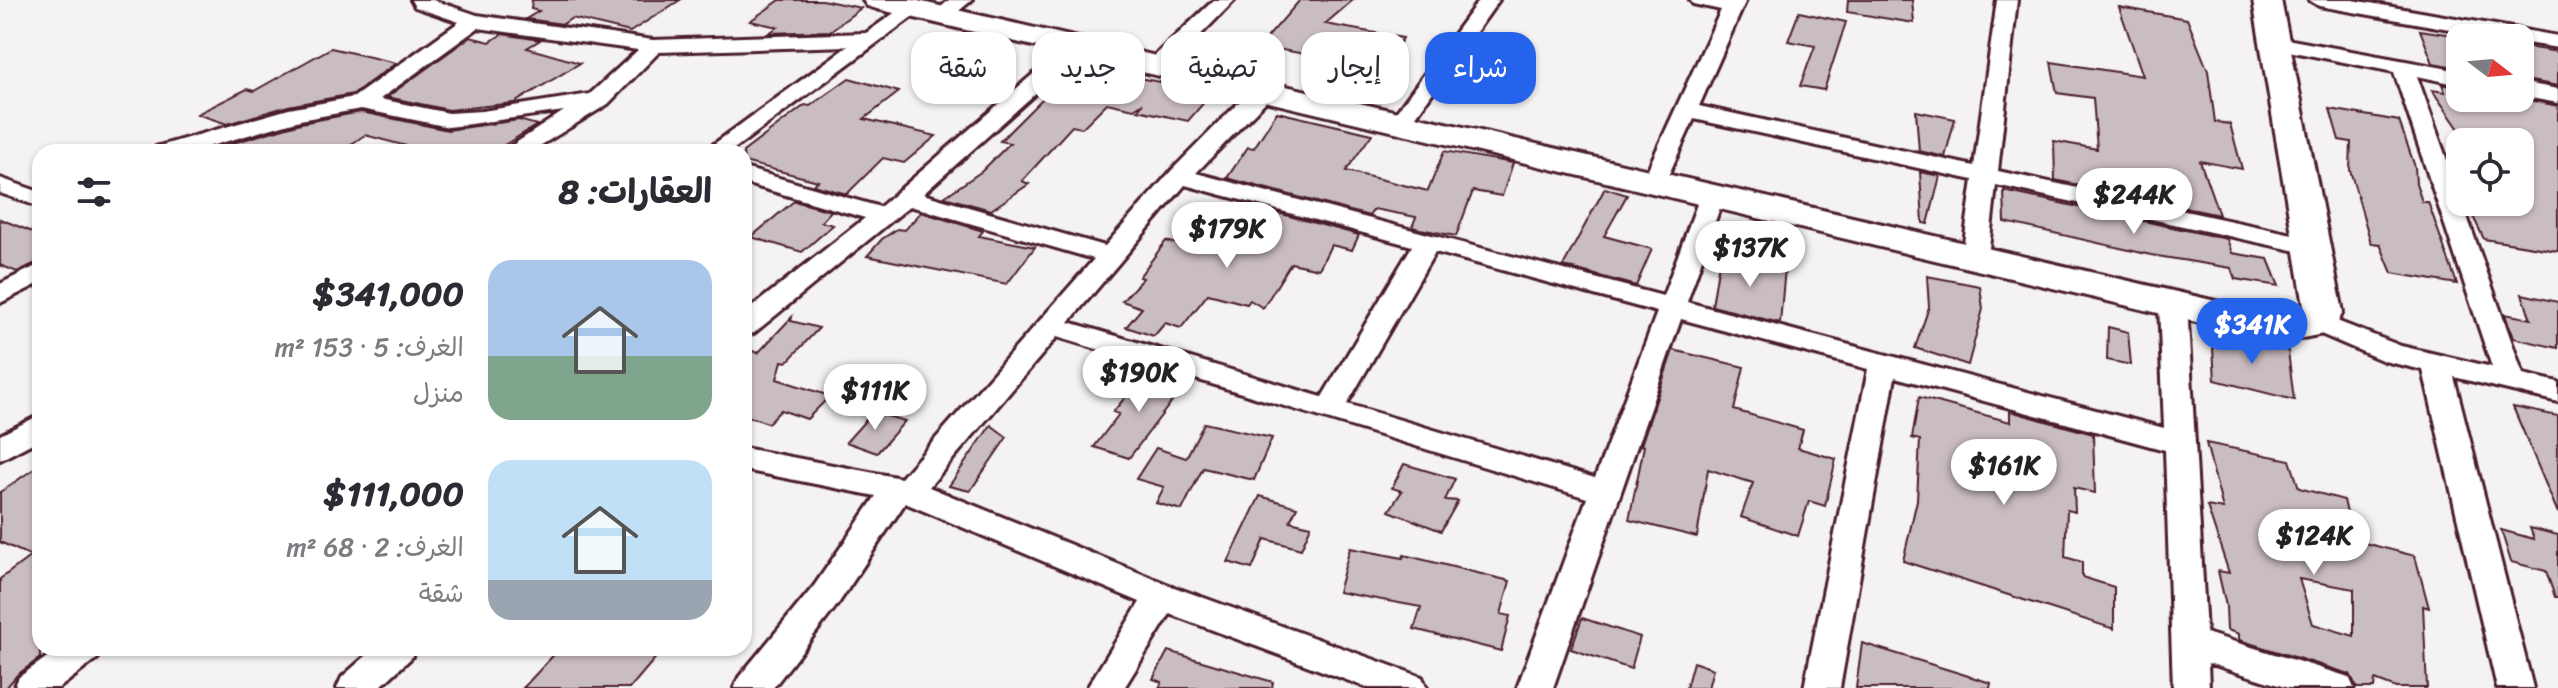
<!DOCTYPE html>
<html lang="ar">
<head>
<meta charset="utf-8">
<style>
  body { margin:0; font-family:Sriracha,"Playpen Sans Arabic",sans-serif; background:#f7f7f7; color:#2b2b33; direction:rtl; height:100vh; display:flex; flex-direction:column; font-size:30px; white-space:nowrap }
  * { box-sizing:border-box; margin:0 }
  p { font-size:26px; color:#7c7c81 }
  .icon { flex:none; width:44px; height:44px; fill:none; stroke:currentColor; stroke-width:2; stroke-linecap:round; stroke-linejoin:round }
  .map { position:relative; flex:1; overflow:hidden; direction:ltr }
  .sheet { position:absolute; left:32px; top:144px; width:720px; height:512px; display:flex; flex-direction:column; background:#fff; border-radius:24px; box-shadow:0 2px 6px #0004; direction:rtl }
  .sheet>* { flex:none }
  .banner { position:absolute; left:776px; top:32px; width:760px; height:72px; direction:rtl; display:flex; gap:16px }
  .needle { width:52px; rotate:106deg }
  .fabs { position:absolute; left:2446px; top:24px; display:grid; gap:16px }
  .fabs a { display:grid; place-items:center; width:88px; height:88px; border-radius:16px; background:#fff; box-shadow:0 2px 6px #0004; font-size:40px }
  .price { position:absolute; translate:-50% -68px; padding:0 18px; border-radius:28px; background:#fff; color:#222; font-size:26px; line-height:52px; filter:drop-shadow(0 2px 4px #0008) }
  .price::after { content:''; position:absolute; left:50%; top:48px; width:24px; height:18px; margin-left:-12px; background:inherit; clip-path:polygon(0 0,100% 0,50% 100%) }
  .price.on { background:#2563eb; color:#fff }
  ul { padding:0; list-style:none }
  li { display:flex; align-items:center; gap:24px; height:200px; padding:0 40px }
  li span { display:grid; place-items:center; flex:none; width:224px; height:160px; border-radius:24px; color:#555 }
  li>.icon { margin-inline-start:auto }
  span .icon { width:96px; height:96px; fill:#fffc; stroke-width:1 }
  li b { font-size:34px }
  h2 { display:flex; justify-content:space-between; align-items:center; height:96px; padding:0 40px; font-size:34px }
  .chip { padding:0 28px; border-radius:24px; background:#fff; box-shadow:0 2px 6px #0004; font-size:28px; line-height:72px }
  .chip.on { background:#2563eb; color:#fff }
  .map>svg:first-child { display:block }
</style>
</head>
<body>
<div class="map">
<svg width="2558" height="688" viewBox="0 0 2558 688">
  <rect width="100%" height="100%" fill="#f4f2f2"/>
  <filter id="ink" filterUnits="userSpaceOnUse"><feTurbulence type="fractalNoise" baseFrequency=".0125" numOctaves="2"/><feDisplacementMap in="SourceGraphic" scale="16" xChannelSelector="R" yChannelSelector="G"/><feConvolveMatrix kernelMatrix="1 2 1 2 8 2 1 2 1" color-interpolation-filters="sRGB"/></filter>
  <g filter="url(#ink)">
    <g fill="#cabdc1" stroke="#4a1f2b" stroke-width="2" fill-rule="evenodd">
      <path d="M532 0H680L630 32 572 18 563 24 526 19 539 11 531 9Z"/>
      <path d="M780 0H822L861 8 830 31 769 33 778 27 750 21Z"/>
      <path d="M1300 0H1353L1325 24 1403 38 1384 68 1260 46Z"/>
      <path d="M1848 0H1912L1914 23 1847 12Z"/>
      <path d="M2119 7 2187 19 2208 71 2215 122 2230 124 2242 169 2200 161 2219 215 2055 180 2054 141 2097 149 2093 98 2057 93 2051 62 2143 76Z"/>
      <path d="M1799 12 1846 22 1824 90 1800 86 1815 46 1788 41Z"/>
      <path d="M2420 30 2460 36V68L2433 63Z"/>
      <path d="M502 34 540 40 527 48 580 63 514 103 449 110 387 97 470 37 490 42Z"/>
      <path d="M2520 46 2558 52V86L2520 79Z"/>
      <path d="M331 48 396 63 353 94 288 106 227 124 197 114 247 89 254 91Z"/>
      <path d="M1075 66 1213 92 1188 121 1138 110 1143 103 1134 109 1107 103 1082 128 1072 126 1022 181 1029 184 991 210 944 197 982 171 1010 143 1000 141Z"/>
      <path d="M956 71 1005 80 982 101 935 92Z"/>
      <path d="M849 78 899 92 864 119 936 136 904 163 883 158 847 194 813 185 818 181 744 162 743 152 805 105 810 106Z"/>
      <path d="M2442 84 2460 88V98H2518L2558 106V251L2484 239 2466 202H2520V142H2468L2432 90 2445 92Z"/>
      <path d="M2330 109 2399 121 2415 167 2416 183 2422 202H2428L2457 284 2392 273 2380 244 2371 243 2350 170 2351 142 2339 140Z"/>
      <path d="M1916 111 1955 119 1945 157 1919 151Z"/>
      <path d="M361 112 448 130 519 120 537 125 493 152H429L365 135 339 152H217L233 143 301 123Z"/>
      <path d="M1277 112 1372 134 1346 171 1428 191 1444 151 1513 163 1502 196 1473 191 1456 236 1420 229 1412 227 1416 217 1374 209 1369 216 1227 178 1248 147 1254 148Z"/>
      <path d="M1920 172 1940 176 1928 224 1923 223Z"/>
      <path d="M1605 188 1627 195 1604 236 1652 249 1636 286 1563 266Z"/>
      <path d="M2004 191 2227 239 2232 253 2268 259 2279 286 2235 279 2231 268 2151 255 2005 222Z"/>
      <path d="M794 201 831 211 821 222 833 225 802 252 751 237Z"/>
      <path d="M921 212 983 231 979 236 1035 247 1007 284 867 256 882 239 897 229 905 230Z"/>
      <path d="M1278 213 1359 235 1352 250 1331 245 1319 269 1291 263 1263 308 1250 300 1247 304 1208 294 1181 328 1165 323 1154 336 1126 327 1142 308 1122 301 1143 278 1139 277 1166 241 1188 247 1197 232 1261 245Z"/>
      <path d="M0 219 40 235V261L17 272 0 265Z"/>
      <path d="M1720 256 1785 268 1780 323 1712 306Z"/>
      <path d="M1927 276 1980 286 1983 309 1968 365 1915 348 1929 307Z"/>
      <path d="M2522 294 2558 302V348L2513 338 2505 314 2531 319Z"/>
      <path d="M792 317 791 321 819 328 787 362 782 361 777 379 830 396 807 419 781 410 768 423 744 415V348L758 353Z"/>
      <path d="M2108 327 2128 332 2131 365 2107 360Z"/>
      <path d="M2212 332 2288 351 2294 400 2215 380Z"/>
      <path d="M1673 350 1744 367 1734 410 1803 430 1798 448 1836 459 1825 506 1809 501 1798 536 1741 517 1753 483 1708 469 1697 537 1629 520 1644 446 1641 445Z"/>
      <path d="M1147 371 1185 384 1129 458 1094 447 1119 414 1113 412Z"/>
      <path d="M1919 397 2010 422V411L2093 434 2095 493 2074 488 2075 512 2067 510 2065 557 2082 562V577L2114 587V629L1903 561 1917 500 1920 440 1912 438Z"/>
      <path d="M2513 407 2558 416V513Z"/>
      <path d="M873 412 905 421 877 453 846 442Z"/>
      <path d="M1204 423 1272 438 1254 480 1203 468 1182 510 1156 503 1164 487 1136 479 1156 448 1186 458Z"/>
      <path d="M991 425 1007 437 970 491 949 486Z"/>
      <path d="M2206 443 2290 460 2299 488 2344 500 2353 540 2415 556 2429 608 2423 606 2427 688H2396L2375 680 2374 688H2357L2350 674 2239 640V634L2227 630 2226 606 2218 571 2229 573 2207 506 2223 509ZM2299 579 2354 589V636L2313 624Z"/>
      <path d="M1404 464 1455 479 1445 500 1458 501 1441 531 1389 511 1402 491 1392 488Z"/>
      <path d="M40 465V658L17 675 6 688H0V579L31 556 0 542V492Z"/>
      <path d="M1260 496 1297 507 1290 521 1311 526 1301 549 1265 539 1252 569 1228 562Z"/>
      <path d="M2530 528 2558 535V597H2555L2546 571 2511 562 2501 530 2534 539Z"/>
      <path d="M1350 548 1403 558 1404 555 1510 581 1501 614 1510 616 1501 651 1414 629 1421 607 1338 592Z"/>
      <path d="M1582 618 1640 637 1631 669 1571 649Z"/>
      <path d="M1862 643 1991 683 1990 688H1856Z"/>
      <path d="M560 648H664L630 688H523Z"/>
      <path d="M1168 651 1273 682 1272 688H1159L1162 682 1153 679Z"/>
      <path d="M1693 662 1713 669 1708 688H1686Z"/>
    </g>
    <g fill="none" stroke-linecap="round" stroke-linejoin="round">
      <defs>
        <g id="street">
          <path d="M411 0H433L477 15 653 40 866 33 907 4 914 2 924 8 730 152H703L848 46 659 52 608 104 530 152H502L564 111 449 127 361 109 300 120 190 152H152L156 147 289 109 354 97 459 22 415 7ZM478 28 638 50 590 94 482 111 449 113 380 99Z"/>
          <path d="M949 0H972L949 19H935L932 15Z"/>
          <path d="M1214 0H1235L1165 71H1149L1146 66 1149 61Z"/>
          <path d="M1479 0H1499L1408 127H1392L1389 122Z"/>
          <path d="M1690 0H1746L1699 106 1974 166 1997 0H2017L1998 171 2311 238 2320 241 2324 246 2320 251 2311 254 1996 185 1988 257 1984 263H1966L1962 257 1973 180 1694 119 1663 187H1645L1642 182 1721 10 1693 4Z"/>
          <path d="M2309 0H2353L2558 36V48L2520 42V38H2500L2319 6Z"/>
          <path d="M2275 37 2460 71V85L2417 76 2523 374 2558 382V402L2454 377 2533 688H2497L2423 370 2384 361 2309 329 2305 323 2309 317 2319 314 2401 346 2492 367 2394 72 2268 47 2265 43Z"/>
          <path d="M1077 40 1084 42 1088 46 1084 50 923 194 1105 246 1171 171 1255 86H1271L1274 91 1271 96 1196 173 1663 296 1700 196 1703 191H1721L1724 196 1687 302 2164 428 2159 304 2163 298 2173 295 2183 298 2187 304 2206 633 2349 677 2354 688H2288L2208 663 2209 688H2173L2165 450 1895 377 1840 688H1804L1868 369 1681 319 1553 688H1517L1587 498 1057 337 929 487 1174 587 1422 677 1427 688H1368L1170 614 1124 688H1087L1140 602 905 503 838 604 773 688H734L739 677 814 586 876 496 744 470V448L901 478 1094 259 910 206 754 333 744 336V313L865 218 744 183V168L880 207 1070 42ZM1185 185 1412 246 1322 397 1069 322ZM1435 252 1657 312 1595 478 1347 404Z"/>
          <path d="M2520 82 2558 89V103L2520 96Z"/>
          <path d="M0 178 40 192V207L0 193Z"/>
          <path d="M40 264V283L0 303V284Z"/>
          <path d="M40 415V439L0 460V435Z"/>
          <path d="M60 648H104L98 658 59 688H14L19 677Z"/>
          <path d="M375 648H417L411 658 379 688H337L342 677Z"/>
        </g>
        <path id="secondary" d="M863 0H914L2259 311 2305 312 2253 0H2281L2343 312 2333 332 2298 339 2259 337 877 9 867 6Z"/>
      </defs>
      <use href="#street" stroke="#4a1f2b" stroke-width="6"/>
      <use href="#secondary" stroke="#4a1f2b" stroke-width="6"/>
      <use href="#street" fill="#fff" fill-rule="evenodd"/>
      <use href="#secondary" fill="#fff" fill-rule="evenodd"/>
    </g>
  </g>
</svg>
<div class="fabs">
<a><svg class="needle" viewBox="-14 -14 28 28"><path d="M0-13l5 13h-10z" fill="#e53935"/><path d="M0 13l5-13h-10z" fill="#7c7c81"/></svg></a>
<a><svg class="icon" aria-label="locate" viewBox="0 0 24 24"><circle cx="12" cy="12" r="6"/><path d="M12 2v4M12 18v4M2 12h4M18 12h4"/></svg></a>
</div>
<b class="price" style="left:2134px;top:236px">$244K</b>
<b class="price" style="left:1227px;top:270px">$179K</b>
<b class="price" style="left:1750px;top:289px">$137K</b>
<b class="price on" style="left:2252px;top:366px">$341K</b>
<b class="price" style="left:1139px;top:414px">$190K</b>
<b class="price" style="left:875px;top:432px">$111K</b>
<b class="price" style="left:2004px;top:507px">$161K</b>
<b class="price" style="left:2314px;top:577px">$124K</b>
<div class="banner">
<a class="chip on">شراء</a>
<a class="chip">إيجار</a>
<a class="chip">تصفية</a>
<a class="chip">جديد</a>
<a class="chip">شقة</a>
</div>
<section class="sheet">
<h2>العقارات: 8<svg class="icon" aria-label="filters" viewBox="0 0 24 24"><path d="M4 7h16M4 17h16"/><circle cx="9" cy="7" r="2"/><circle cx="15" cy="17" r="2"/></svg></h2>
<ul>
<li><span style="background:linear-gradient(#a9c7e8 60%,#7fa58c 0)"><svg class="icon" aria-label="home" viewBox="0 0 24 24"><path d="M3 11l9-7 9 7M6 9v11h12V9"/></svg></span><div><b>$341,000</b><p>الغرف: 5 · 153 m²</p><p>منزل</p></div></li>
<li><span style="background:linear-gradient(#bfe0f5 75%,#9aa5b1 0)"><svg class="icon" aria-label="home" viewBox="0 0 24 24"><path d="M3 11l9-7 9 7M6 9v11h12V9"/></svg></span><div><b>$111,000</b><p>الغرف: 2 · 68 m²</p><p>شقة</p></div></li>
</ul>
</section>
</div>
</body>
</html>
